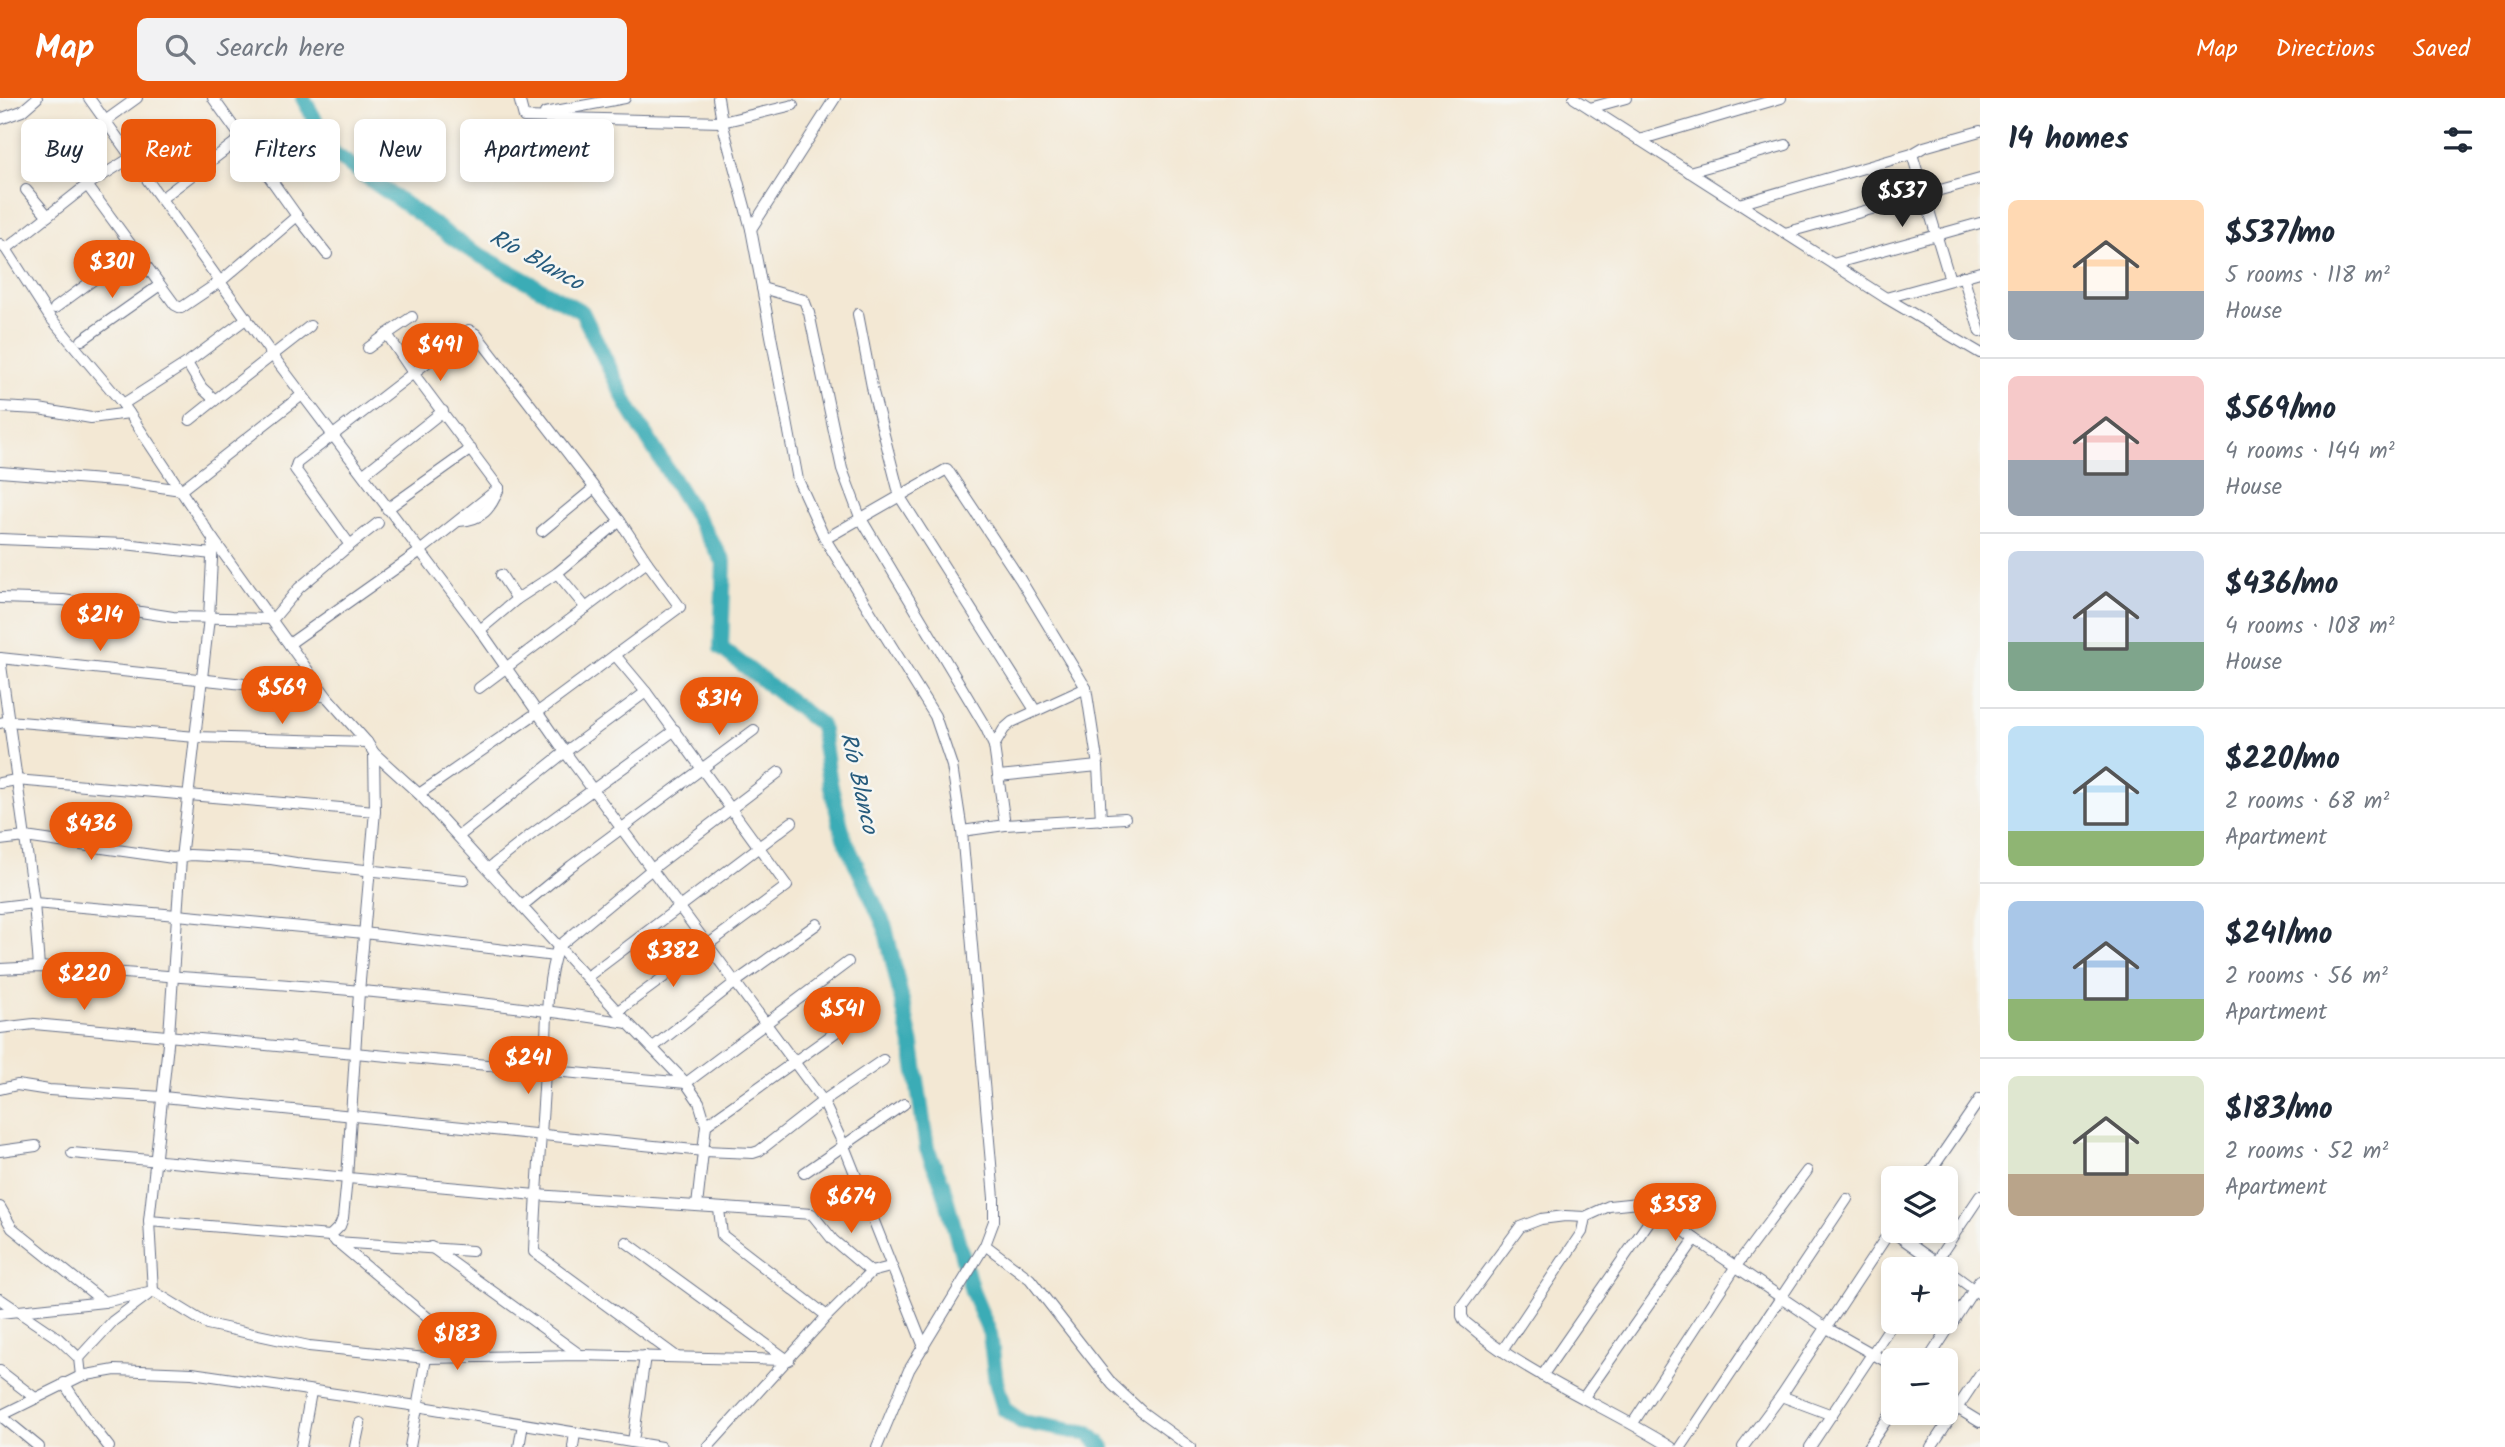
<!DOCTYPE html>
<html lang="en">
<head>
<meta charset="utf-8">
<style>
  body { margin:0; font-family:Kalam,sans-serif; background:#f2f2f3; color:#1f2937; height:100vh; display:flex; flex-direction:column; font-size:26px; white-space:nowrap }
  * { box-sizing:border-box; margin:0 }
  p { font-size:23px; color:#747a83 }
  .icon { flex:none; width:38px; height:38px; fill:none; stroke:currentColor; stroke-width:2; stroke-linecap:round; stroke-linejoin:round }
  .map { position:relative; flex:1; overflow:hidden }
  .side { display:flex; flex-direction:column; background:#fff; width:525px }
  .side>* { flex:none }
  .hud { position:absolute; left:21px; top:21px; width:665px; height:63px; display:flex; gap:14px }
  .buttons { position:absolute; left:1881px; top:1068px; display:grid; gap:14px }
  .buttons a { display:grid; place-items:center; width:77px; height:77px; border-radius:10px; background:#fff; box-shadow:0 4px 10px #0003; font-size:35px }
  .price { position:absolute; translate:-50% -60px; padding:0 16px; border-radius:24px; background:#ea580c; color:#fff; font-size:23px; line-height:46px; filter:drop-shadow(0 2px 4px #0008) }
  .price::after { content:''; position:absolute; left:50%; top:42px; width:21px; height:16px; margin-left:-10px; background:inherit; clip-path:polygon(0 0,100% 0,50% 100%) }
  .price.selected { background:#222; color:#fff }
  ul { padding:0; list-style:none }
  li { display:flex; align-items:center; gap:21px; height:175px; padding:0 28px }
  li+li { border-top:2px solid #e0e1e3 }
  li span { display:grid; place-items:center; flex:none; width:196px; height:140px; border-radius:10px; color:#555 }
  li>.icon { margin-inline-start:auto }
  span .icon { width:84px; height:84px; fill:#fffc; stroke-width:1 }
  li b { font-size:30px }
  h2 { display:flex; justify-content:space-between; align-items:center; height:84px; padding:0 28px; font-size:30px }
  .tag { padding:0 24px; border-radius:10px; background:#fff; box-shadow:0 4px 10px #0003; font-size:24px; line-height:63px }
  .tag.selected { background:#ea580c; color:#fff }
  header { display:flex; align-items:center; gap:42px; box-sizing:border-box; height:98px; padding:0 35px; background:#ea580c; color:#fff }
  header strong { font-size:33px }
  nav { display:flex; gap:38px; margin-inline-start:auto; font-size:24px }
  .search { width:490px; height:63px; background:#f2f2f3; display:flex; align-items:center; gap:18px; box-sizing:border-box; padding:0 24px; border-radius:10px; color:#747a83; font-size:26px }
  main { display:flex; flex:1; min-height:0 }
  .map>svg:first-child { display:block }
</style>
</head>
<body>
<header>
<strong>Map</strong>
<div class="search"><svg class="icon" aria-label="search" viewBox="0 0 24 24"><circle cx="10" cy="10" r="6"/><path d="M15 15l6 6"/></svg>Search here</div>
<nav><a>Map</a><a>Directions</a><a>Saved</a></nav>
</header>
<main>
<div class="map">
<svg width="1980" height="1349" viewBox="0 0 1980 1349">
  <rect width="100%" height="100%" fill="#f6f6f2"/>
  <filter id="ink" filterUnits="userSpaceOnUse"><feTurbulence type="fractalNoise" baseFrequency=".0143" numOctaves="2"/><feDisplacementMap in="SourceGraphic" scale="14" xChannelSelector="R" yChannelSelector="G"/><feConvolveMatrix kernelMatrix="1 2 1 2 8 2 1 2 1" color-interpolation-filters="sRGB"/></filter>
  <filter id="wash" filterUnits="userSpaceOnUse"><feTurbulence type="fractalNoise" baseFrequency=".00686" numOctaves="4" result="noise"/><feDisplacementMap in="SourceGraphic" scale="28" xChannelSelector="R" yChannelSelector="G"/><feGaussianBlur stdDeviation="1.57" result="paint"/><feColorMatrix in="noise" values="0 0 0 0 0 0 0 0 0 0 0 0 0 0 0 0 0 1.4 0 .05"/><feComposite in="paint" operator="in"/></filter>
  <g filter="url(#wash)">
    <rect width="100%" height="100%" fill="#f3e8d4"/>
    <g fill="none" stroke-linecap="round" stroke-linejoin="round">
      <path stroke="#3bacb6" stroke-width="16" d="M303 0 333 55 467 150 582 214 629 310 724 464 721 550 821 627 830 685 844 740 885 829 912 947 927 1051 942 1085 972 1193 990 1236 996 1284 1004 1311 1022 1324 1089 1336 1103 1349"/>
    </g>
  </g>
  <g filter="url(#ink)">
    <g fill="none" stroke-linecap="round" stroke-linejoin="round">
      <defs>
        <g id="street">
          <path d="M89 0 273 258 480 532 565 654 823 1003 844 1048 924 1249"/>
          <path d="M213 0 297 118 327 156"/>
          <path d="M519 0 524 19 722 24 793 7"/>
          <path d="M718 0 722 24 751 131 798 382 825 441 935 618 952 668 962 733 994 1100V1123L985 1147 909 1272 877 1349"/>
          <path d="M1574 0 1886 200 1980 255"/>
          <path d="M1590 10 1626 0"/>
          <path d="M545 15 625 0"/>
          <path d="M0 21 22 13 37 0"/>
          <path d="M105 23 137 0"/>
          <path d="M1639 42 1781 0"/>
          <path d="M1912 56 1950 182"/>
          <path d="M132 59 87 87 175 207 181 210 221 183 297 118"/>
          <path d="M1689 74 1786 47"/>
          <path d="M26 92 48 118"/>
          <path d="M162 100 241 40"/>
          <path d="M1739 106 1912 56 1924 49 1980 33"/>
          <path d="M751 131 835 0"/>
          <path d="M1785 135 1980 81"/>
          <path d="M0 146 6 151 49 218 123 306 213 441 327 599 367 644 374 655 419 696 628 925 686 985 699 1004 706 1027 697 1108"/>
          <path d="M6 151 87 87"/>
          <path d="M1833 166 1980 125"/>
          <path d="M1963 178 1980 234"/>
          <path d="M762 190 804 202 809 215 842 371 860 419 986 630 994 648 1005 727"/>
          <path d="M1886 200 1980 174"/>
          <path d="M55 210 134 152"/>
          <path d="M858 216 873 294 900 399 1035 612"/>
          <path d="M387 236 412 219"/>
          <path d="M82 242 160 187"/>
          <path d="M368 250 387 236 413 275 499 390"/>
          <path d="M187 265 247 220"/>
          <path d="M123 306 187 265 202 290 215 302 310 228"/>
          <path d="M0 309 39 311 91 320 129 315"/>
          <path d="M190 322 215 302"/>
          <path d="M0 374 127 384 181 392 302 297"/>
          <path d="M364 376 443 313"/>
          <path d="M387 411 471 351"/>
          <path d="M459 423C482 422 491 411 499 390"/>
          <path d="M542 433 593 391"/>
          <path d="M0 441 125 446 212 456"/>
          <path d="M825 441 947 371 1020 481 1086 590 1098 668 1101 722"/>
          <path d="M350 447 378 425"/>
          <path d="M557 475 586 510"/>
          <path d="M501 477 517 501"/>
          <path d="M0 500 63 502 173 519 273 521 299 490 350 447 295 371 297 365 469 232 476 236 620 423 647 464 680 509 538 614 419 696"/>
          <path d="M480 532 517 501 557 475 620 423"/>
          <path d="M289 546 419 454 499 390"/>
          <path d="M615 557 646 594 787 788 618 913"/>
          <path d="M0 560 291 591 327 599"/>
          <path d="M0 560 34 805 39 869"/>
          <path d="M479 590 647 464"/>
          <path d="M0 625 8 623 196 639 367 644"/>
          <path d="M994 648 1004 631 1012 624 1086 590"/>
          <path d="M374 655 375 713 359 894 347 1080 343 1120 340 1128 330 1138 457 1244 467 1258"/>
          <path d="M999 678 1098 668"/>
          <path d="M0 685 16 682 375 713"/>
          <path d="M962 733 1005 727 1125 720"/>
          <path d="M459 738 565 654 646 594"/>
          <path d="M0 742 25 739 173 760 190 757 271 761 296 765 464 782"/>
          <path d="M488 771 532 736 675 632"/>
          <path d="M522 808 571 768 754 632"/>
          <path d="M0 809 34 805 177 817 364 835 555 858"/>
          <path d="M0 871 39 869C236 883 434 894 628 925"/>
          <path d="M587 879 792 724"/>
          <path d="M0 930 34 926 686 985 848 864"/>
          <path d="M652 950 737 883 817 826"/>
          <path d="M0 991 17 987 49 992 163 999 704 1053 753 1055 759 1053 823 1003 883 962"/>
          <path d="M706 1027 871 909"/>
          <path d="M0 1053 36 1048"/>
          <path d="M72 1055 536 1097 812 1116 833 1142 871 1174"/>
          <path d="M804 1075 904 1006"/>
          <path d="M1926 1080 1980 1001"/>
          <path d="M0 1109 12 1130 104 1204"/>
          <path d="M719 1111 722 1137 827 1218"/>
          <path d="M149 1123 330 1138"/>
          <path d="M1890 1132 1945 1171"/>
          <path d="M336 1144 472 1153"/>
          <path d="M626 1144 785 1260"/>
          <path d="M985 1147 1030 1181 1112 1286 1142 1314 1190 1349"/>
          <path d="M431 1149 579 1256"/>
          <path d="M1931 1171 1980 1098"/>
          <path d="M1946 1171 1980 1196"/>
          <path d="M0 1201 59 1241 79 1260 81 1278"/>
          <path d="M0 1215 104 1204 153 1193 207 1226 309 1248 426 1260 579 1257 789 1262"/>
          <path d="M1502 1253 1582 1134 1585 1119"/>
          <path d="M677 1259 534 1154C536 1093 542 1033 545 972 547 933 545 884 558 849L652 771 779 674"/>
          <path d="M79 1260 113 1223 153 1193 149 1123 169 937 181 760 209 520 213 441"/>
          <path d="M1928 1262 1980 1182"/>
          <path d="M0 1273 35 1300"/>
          <path d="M1542 1278 1657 1112"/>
          <path d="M64 1285 88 1322 109 1349"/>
          <path d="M1781 1298 1832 1317"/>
          <path d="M1584 1299 1695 1141"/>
          <path d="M1957 1310 1980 1324"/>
          <path d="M1938 1314 1949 1322"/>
          <path d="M0 1318 81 1278 115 1272 192 1275 417 1308 661 1349"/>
          <path d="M1 1318 39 1349"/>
          <path d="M1633 1325 1736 1168 1807 1073"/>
          <path d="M633 1344 645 1258"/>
          <path d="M301 1349 311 1294"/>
          <path d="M355 1349 360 1325"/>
          <path d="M410 1349 426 1260"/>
          <path d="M519 1349 523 1326"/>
          <path d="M573 1349 575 1335"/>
          <path d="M708 1349 827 1218 871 1174 890 1169"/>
          <path d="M1671 1349C1617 1315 1557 1290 1504 1254 1490 1246 1478 1234 1465 1224L1462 1218V1208L1520 1129 1541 1121 1565 1118 1585 1119 1609 1108 1638 1105 1657 1112 1695 1141 1825 1229 1894 1268"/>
          <path d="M1681 1349 1847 1101"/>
          <path d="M1743 1349 1781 1298 1894 1127"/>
          <path d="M1810 1349 1894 1223"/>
          <path d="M1868 1349 1894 1311"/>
          <path d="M1931 1349 1980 1276"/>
        </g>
      </defs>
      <use href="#street" stroke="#677087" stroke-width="12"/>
      <use href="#street" stroke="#fff" stroke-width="10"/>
    </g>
  </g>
  <g text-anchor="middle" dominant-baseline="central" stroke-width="5" stroke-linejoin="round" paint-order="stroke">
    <g font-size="23" font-style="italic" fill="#265b7d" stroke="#f6f6f2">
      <text transform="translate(536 163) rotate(29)">Río Blanco</text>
      <text transform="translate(858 685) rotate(77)">Río Blanco</text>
    </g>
  </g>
</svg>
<div class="buttons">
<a><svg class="icon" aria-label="layers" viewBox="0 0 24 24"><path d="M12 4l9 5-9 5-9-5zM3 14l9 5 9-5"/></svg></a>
<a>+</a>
<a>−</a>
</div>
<b class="price selected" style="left:1902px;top:131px">$537</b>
<b class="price" style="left:112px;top:202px">$301</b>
<b class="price" style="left:440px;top:285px">$491</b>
<b class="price" style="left:100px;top:555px">$214</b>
<b class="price" style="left:282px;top:628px">$569</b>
<b class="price" style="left:719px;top:639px">$314</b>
<b class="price" style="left:91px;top:764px">$436</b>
<b class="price" style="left:673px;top:891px">$382</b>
<b class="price" style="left:84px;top:914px">$220</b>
<b class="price" style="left:842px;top:949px">$541</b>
<b class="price" style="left:528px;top:998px">$241</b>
<b class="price" style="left:851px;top:1137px">$674</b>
<b class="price" style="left:1675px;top:1145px">$358</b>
<b class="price" style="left:457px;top:1274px">$183</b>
<div class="hud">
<a class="tag">Buy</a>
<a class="tag selected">Rent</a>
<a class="tag">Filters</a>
<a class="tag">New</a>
<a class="tag">Apartment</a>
</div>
</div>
<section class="side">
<h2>14 homes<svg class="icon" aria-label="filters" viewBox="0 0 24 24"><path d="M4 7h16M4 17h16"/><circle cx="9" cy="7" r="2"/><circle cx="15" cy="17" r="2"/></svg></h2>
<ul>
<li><span style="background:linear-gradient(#ffd9b3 65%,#9aa5b1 0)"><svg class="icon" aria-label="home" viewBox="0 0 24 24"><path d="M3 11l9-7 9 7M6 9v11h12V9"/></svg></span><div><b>$537/mo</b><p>5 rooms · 118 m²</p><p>House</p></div></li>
<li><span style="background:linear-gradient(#f6c9c9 60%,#9aa5b1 0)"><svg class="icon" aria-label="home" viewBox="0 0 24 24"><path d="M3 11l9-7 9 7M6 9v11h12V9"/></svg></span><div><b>$569/mo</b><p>4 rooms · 144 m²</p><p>House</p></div></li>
<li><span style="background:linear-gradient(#c9d6e8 65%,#7fa58c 0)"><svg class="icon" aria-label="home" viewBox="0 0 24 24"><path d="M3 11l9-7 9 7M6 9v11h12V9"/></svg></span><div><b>$436/mo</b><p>4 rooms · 108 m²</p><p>House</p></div></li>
<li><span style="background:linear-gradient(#bfe0f5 75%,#8fb573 0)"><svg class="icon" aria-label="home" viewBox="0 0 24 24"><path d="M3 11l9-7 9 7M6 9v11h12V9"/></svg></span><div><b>$220/mo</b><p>2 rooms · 68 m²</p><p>Apartment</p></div></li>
<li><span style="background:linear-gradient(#a9c7e8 70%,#8fb573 0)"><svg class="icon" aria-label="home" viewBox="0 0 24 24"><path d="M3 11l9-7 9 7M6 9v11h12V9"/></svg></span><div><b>$241/mo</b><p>2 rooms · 56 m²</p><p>Apartment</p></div></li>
<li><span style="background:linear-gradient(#dfe7d0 70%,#b9a48a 0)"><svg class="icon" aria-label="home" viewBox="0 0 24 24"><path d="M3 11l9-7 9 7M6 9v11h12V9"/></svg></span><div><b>$183/mo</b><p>2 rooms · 52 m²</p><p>Apartment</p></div></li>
</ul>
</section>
</main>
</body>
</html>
